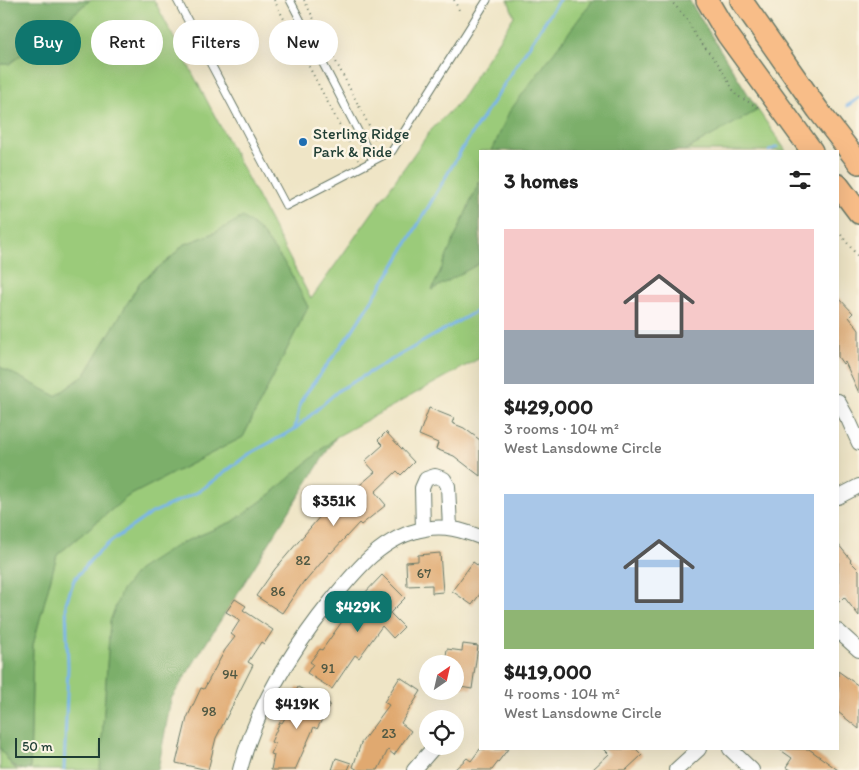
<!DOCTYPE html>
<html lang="en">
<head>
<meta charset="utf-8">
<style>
  body { margin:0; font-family:Itim,sans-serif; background:#f2f2f2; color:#222; height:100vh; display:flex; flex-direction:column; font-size:19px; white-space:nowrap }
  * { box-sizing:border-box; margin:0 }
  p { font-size:16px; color:#767676 }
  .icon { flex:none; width:28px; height:28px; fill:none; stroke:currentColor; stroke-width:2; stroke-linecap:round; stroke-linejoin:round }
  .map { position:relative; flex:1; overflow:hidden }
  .side { position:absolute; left:479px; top:150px; width:360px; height:600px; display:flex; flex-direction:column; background:#fff; border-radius:0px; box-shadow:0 5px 20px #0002 }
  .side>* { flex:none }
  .guide { position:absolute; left:15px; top:20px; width:389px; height:45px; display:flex; gap:10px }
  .needle { width:32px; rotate:34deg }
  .tools { position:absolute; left:419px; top:655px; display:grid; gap:10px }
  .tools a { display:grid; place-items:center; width:45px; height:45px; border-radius:50%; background:#fff; box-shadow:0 5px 20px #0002; font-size:25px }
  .scale { position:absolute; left:15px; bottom:12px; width:85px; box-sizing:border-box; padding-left:5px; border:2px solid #1f3d34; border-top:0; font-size:14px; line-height:18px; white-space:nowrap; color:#1f3d34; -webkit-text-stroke:4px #fcf5e5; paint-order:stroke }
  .price { position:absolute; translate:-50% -42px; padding:0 11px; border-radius:10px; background:#fff; color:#222; font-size:16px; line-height:32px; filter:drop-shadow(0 1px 2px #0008) }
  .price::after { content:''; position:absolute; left:50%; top:30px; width:15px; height:11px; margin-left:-8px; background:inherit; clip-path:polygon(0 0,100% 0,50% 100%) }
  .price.active { background:#0f766e; color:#fff }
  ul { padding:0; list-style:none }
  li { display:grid; align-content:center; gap:10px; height:265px; padding:0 25px }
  li span { display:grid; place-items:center; height:155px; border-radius:0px; color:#555 }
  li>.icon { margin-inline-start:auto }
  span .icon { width:90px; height:90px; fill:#fffc; stroke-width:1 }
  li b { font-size:21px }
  h2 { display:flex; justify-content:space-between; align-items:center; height:60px; padding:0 25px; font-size:21px }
  .tag { padding:0 18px; border-radius:22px; background:#fff; box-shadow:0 5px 20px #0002; font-size:18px; line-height:45px }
  .tag.active { background:#0f766e; color:#fff }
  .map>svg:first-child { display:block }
</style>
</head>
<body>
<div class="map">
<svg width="859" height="770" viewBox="0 0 859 770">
  <rect width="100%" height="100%" fill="#fcf5e5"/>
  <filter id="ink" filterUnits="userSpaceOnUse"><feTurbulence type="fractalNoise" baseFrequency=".02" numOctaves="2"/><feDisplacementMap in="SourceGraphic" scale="10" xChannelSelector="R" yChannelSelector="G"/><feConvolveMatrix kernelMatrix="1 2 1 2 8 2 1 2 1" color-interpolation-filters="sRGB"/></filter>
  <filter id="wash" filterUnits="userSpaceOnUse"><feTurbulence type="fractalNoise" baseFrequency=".0096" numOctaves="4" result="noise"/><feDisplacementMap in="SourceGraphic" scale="20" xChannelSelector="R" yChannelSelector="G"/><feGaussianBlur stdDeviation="1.12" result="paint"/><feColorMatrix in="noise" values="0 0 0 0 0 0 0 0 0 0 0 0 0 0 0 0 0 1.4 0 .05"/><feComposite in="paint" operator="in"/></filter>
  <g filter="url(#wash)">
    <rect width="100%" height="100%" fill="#efe5c6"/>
    <g fill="#9bcb7a" stroke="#5d8457">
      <path d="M90 0H154L311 299 431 130 459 102 514 16 508 0H593L510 112 492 151H480V180L433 289 480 263V358L336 437 271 494 234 521 179 544 110 621 100 770H30L33 645 57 555 127 497 243 437 308 307 288 268 261 232 214 233 183 245 173 256 140 282 85 375 56 396 0 367V64H9L55 30Z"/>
      <path d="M758 110 786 151H684Z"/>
      <path d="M0 748 12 766 18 770H0Z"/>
    </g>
    <g fill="#7caf6a" stroke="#4e764f">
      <path d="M0 0H90L55 30 9 64H0Z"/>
      <path d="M593 0H689L758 110 684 151H492L509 112Z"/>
      <path d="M480 180V263L432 290Z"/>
      <path d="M243 217 261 232 288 268 308 307 243 437 127 497 57 555 33 645 30 770C11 770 10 762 0 748V367L56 396 85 375 140 282 173 256 183 245 214 233Z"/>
      <path d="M336 437 171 699 158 770H100L110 621 121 592 138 570 179 544 234 521 271 494Z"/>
    </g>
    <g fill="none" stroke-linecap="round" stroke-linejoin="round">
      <g stroke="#7ab5eb" stroke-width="3">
        <path d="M847 106 859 98"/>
        <path d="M769 151 777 147"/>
        <path d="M295 428 300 404 304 396 352 331 395 264 462 149 559 0"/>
        <path d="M64 770 68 667 66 603 74 580 94 556 113 540 150 514 198 492 249 454 295 429 339 390 480 309"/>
      </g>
    </g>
    <g id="blocks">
      <g fill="#e0a96f">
        <path d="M838 297 853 313 849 317 859 330V393L845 362 843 364 838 357Z"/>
        <path d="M429 408 454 418 452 423 464 428 480 440V476L454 456 436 449 438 443 419 435Z"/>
        <path d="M386 432 414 462 401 475 397 471 375 492 386 505 361 525 359 523 331 553 330 552 305 582 304 581 282 613 256 596 275 569 328 507 336 514 357 496 353 491 375 472 365 461 383 445 378 440Z"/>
        <path d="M838 544 851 560 850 561 859 570V616L844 597 838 603Z"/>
        <path d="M440 553 443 592 432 593V585L407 586 406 562 418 561V555Z"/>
        <path d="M473 562 480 567V594L472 605 452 591Z"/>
        <path d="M382 575 405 598 390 613 404 627 393 638 382 626 359 658 355 655 332 689 307 673 313 664 310 662 320 649 322 650 348 613 356 618 366 604 360 598Z"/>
        <path d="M235 599 246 606 243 610 273 630 264 644 261 642 248 662 253 665 216 738 208 770 176 763 187 718 201 688 204 689 225 650 235 637 231 634 240 620 226 612Z"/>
        <path d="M463 644 478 646 472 689 455 686V664H445L447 649 462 651Z"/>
        <path d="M838 671 859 686V729L838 712Z"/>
        <path d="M400 677 421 691 401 723 411 731 394 755 388 750 378 770H358L353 767 361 743 389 705 384 702Z"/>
        <path d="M298 687 330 704 317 729 314 727 295 770H271L274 755 271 754 275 744 271 742 280 722 282 723 293 704 290 703Z"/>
        <path d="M480 749H508L492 770H454L467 758 471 761Z"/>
        <path d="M604 749H636L642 755 626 770H592L609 754Z"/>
        <path d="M779 749H809L838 770H791L786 767 792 758Z"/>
        <path d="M336 758 351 763 348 770H332Z"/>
      </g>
    </g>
  </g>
  <g filter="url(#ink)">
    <use href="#blocks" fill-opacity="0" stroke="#687867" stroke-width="1"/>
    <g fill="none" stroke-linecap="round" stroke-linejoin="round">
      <defs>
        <g id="lane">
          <path d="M177 0 286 206 392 151 487 0"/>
          <path d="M290 0 373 160"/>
        </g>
        <g id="street">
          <path d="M838 401 849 421 859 443"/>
          <path d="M838 497 859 486"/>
          <path d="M423 529 422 488 426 479 435 476 444 479 448 486 450 528"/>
          <path d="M838 631 859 650"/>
          <path d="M730 749 752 770"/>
          <path d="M240 770C256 707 291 651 331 601 356 570 383 536 425 529 444 525 462 530 480 537"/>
          <path d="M414 770 435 746"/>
          <path d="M676 770 699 749"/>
        </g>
        <g id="primary">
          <path d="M707 0 727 34 812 151"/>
          <path d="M741 0 818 110 859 163"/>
          <path d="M838 185 859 213"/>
        </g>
      </defs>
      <use href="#lane" stroke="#687867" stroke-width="9"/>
      <use href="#street" stroke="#687867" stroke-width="16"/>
      <use href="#primary" stroke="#687867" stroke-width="24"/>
      <g stroke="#687867" stroke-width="2" stroke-dasharray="1 4" stroke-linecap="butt">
        <path d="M274 0 358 160"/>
        <path d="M304 0 376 139"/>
        <path d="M454 0 459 10"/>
        <path d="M670 0 687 19 695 35 719 65 736 95 761 109"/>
        <path d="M838 231 859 258"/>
      </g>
      <use href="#lane" stroke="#fff" stroke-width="7"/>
      <use href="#street" stroke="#fff" stroke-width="14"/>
      <use href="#primary" stroke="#f8bd88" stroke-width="21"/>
    </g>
  </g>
  <circle fill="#1f6fb2" stroke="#fcf5e5" stroke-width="2" cx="303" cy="142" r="5"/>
  <g text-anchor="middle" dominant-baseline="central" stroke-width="5" stroke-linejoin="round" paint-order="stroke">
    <g font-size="14" fill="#4f5843">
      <text x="303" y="560">82</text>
      <text x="424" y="573">67</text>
      <text x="278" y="591">86</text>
      <text x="328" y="668">91</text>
      <text x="230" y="674">94</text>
      <text x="209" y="711">98</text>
      <text x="389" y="733">23</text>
    </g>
    <g font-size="16" fill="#1f3d34" stroke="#fcf5e5" text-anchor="start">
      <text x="313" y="133">Sterling Ridge<tspan x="313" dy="18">Park &amp; Ride</tspan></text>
    </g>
  </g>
</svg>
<div class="tools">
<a><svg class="needle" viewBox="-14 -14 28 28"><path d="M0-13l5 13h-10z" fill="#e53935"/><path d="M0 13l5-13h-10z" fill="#767676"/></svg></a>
<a><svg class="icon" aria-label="locate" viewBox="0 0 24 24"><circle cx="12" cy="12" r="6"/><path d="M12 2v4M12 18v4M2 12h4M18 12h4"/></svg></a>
</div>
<div class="scale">50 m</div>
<b class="price" style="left:334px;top:527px">$351K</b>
<b class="price active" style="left:358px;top:633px">$429K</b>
<b class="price" style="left:297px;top:730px">$419K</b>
<div class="guide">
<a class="tag active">Buy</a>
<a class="tag">Rent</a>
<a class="tag">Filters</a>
<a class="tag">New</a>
</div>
<section class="side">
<h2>3 homes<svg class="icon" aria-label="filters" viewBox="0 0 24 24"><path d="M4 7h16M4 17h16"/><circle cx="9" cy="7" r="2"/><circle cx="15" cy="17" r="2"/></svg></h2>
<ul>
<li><span style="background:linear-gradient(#f6c9c9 65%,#9aa5b1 0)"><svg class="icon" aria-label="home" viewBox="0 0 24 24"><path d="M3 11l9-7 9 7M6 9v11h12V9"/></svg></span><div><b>$429,000</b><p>3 rooms · 104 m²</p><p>West Lansdowne Circle</p></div></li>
<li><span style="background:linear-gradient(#a9c7e8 75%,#8fb573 0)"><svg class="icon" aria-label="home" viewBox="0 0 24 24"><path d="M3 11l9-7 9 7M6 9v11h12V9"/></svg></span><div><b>$419,000</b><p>4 rooms · 104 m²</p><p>West Lansdowne Circle</p></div></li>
</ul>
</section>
</div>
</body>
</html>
